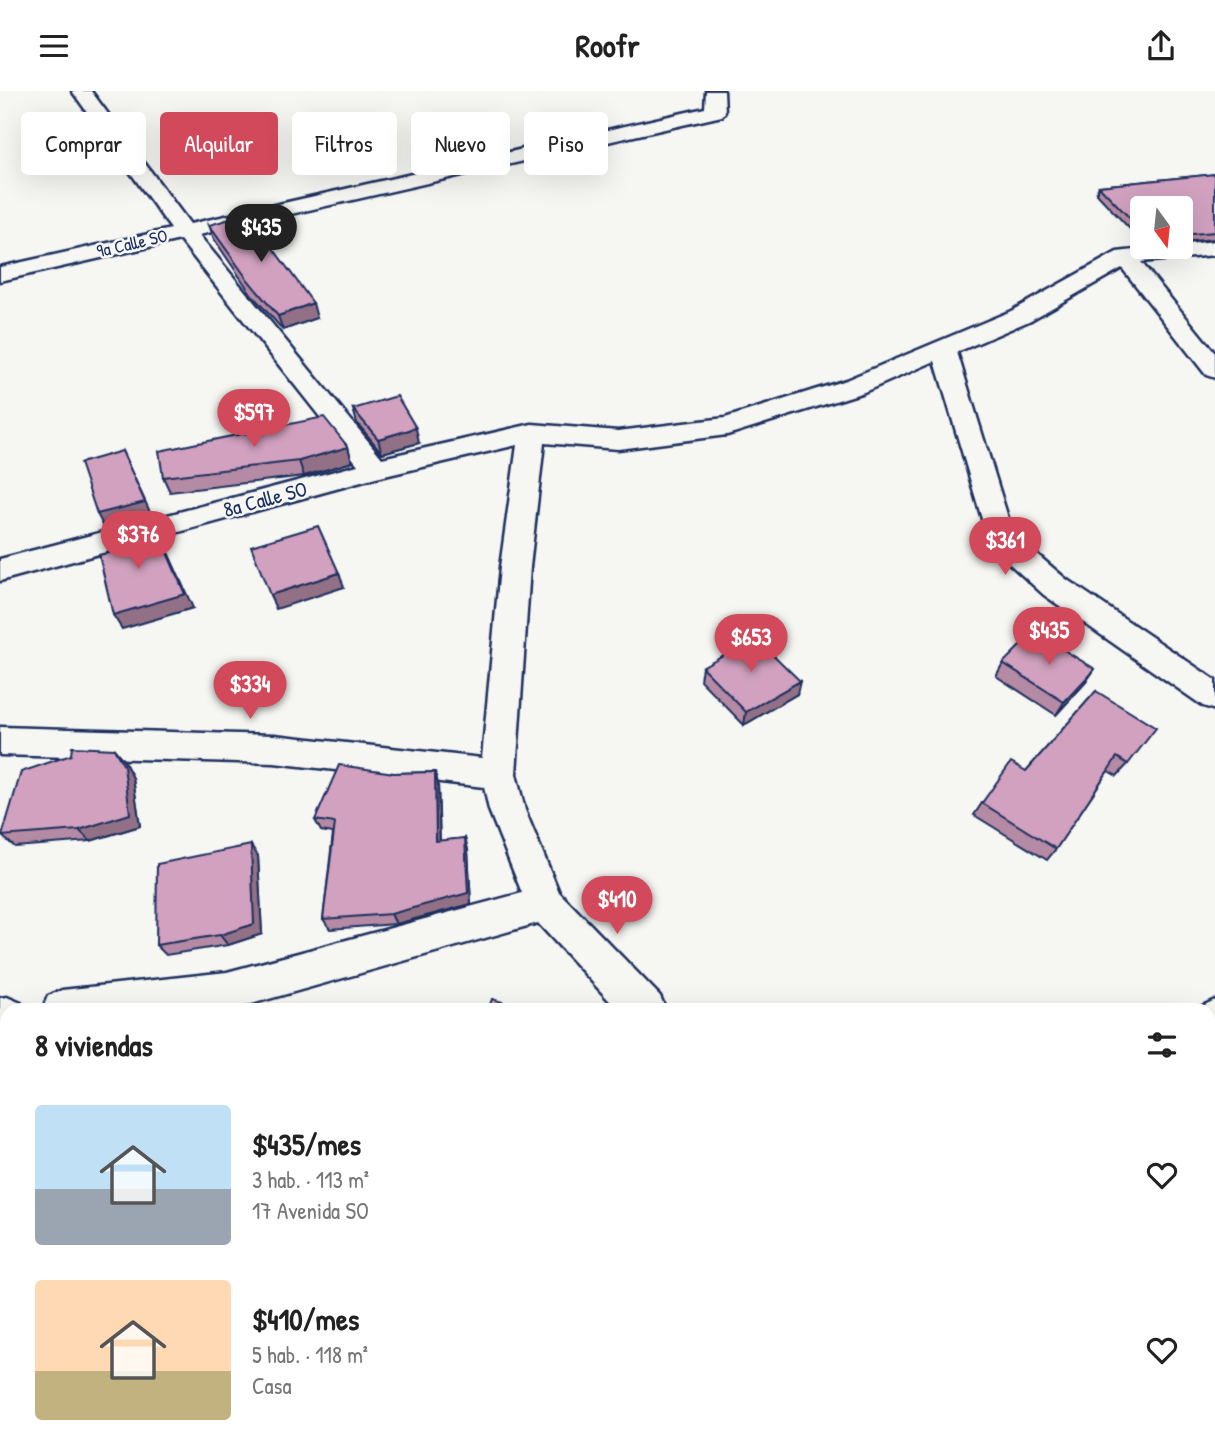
<!DOCTYPE html>
<html lang="es">
<head>
<meta charset="utf-8">
<style>
  body { margin:0; font-family:"Patrick Hand",sans-serif; background:#f2f2f2; color:#222; height:100vh; display:flex; flex-direction:column; font-size:26px; white-space:nowrap }
  * { box-sizing:border-box; margin:0 }
  p { font-size:23px; color:#767676 }
  .icon { flex:none; width:38px; height:38px; fill:none; stroke:currentColor; stroke-width:2; stroke-linecap:round; stroke-linejoin:round }
  .map { position:relative; flex:1; overflow:hidden }
  .side { position:absolute; left:0px; top:912px; width:1216px; height:450px; display:flex; flex-direction:column; background:#fff; border-radius:21px 21px 0 0; box-shadow:0 7px 28px #0002 }
  .side>* { flex:none }
  .hud { position:absolute; left:21px; top:21px; width:700px; height:63px; display:flex; gap:14px }
  .needle { width:46px; rotate:165deg }
  .fabs { position:absolute; left:1130px; top:105px; display:grid; gap:14px }
  .fabs a { display:grid; place-items:center; width:63px; height:63px; border-radius:7px; background:#fff; box-shadow:0 7px 28px #0002; font-size:35px }
  .price { position:absolute; translate:-50% -60px; padding:0 16px; border-radius:24px; background:#d1495b; color:#fff; font-size:23px; line-height:46px; filter:drop-shadow(0 2px 4px #0008) }
  .price::after { content:''; position:absolute; left:50%; top:42px; width:21px; height:16px; margin-left:-10px; background:inherit; clip-path:polygon(0 0,100% 0,50% 100%) }
  .price.active { background:#222; color:#fff }
  ul { padding:0; list-style:none }
  li { display:flex; align-items:center; gap:21px; height:175px; padding:0 35px }
  li span { display:grid; place-items:center; flex:none; width:196px; height:140px; border-radius:7px; color:#555 }
  li>.icon { margin-inline-start:auto }
  span .icon { width:84px; height:84px; fill:#fffc; stroke-width:1 }
  li b { font-size:30px }
  h2 { display:flex; justify-content:space-between; align-items:center; height:84px; padding:0 35px; font-size:30px }
  .pill { padding:0 24px; border-radius:7px; background:#fff; box-shadow:0 7px 28px #0002; font-size:24px; line-height:63px }
  .pill.active { background:#d1495b; color:#fff }
  header { display:flex; justify-content:space-between; align-items:center; height:91px; padding:0 35px; background:#fff; font-size:32px; font-weight:700 }
  .map>svg:first-child { display:block }
</style>
</head>
<body>
<header><svg class="icon" aria-label="menu" viewBox="0 0 24 24"><path d="M4 6h16M4 12h16M4 18h16"/></svg>Roofr<svg class="icon" aria-label="share" viewBox="0 0 24 24"><path d="M12 15V3M7 8l5-5 5 5M5 13v7h14v-7"/></svg></header>
<div class="map">
<svg width="1215" height="1360" viewBox="0 0 1215 1360">
  <rect width="100%" height="100%" fill="#f6f6f2"/>
  <filter id="ink" filterUnits="userSpaceOnUse"><feTurbulence type="fractalNoise" baseFrequency=".0143" numOctaves="2"/><feDisplacementMap in="SourceGraphic" scale="14" xChannelSelector="R" yChannelSelector="G"/><feConvolveMatrix kernelMatrix="1 2 1 2 8 2 1 2 1" color-interpolation-filters="sRGB"/></filter>
  <g filter="url(#ink)">
    <g fill="none" stroke-linecap="round" stroke-linejoin="round">
      <defs>
        <g id="minor">
          <path d="M72 0H91L190 133 705 17 706 0H724L725 21 722 25 199 144 382 367 532 333 618 340 725 327 846 289 1011 220 1117 161 1215 150V164L1141 171 1215 262V287L1206 284 1122 177 1029 230 957 261 1013 443 1066 488 1215 589V619L1203 615 1044 504 990 455 935 270 864 301 727 344 618 358 544 352 530 476 516 683 525 719 559 801 660 905 666 919H618L538 832 230 919H42L48 905 62 899 227 881 522 802 489 719 484 696 274 672 0 664V636L274 644 482 667 500 476 517 354 376 387 0 490V468L358 374 180 149 0 190V176L171 138Z"/>
          <path d="M7 906 21 912 24 919H7V946L0 947V907Z"/>
          <path d="M1215 909V951L1209 953V919H1194Z"/>
          <path d="M268 1354H320L321 1360H269Z"/>
          <path d="M1031 1354H1082L1085 1360H1033Z"/>
        </g>
      </defs>
      <use href="#minor" stroke="#1b2f5e" stroke-width="5"/>
      <use href="#minor" fill="#f6f6f2" fill-rule="evenodd"/>
    </g>
    <g fill="#b48aa4" stroke="#1b2f5e" stroke-width="2">
      <path d="M1215 83V148L1181 151V117H1143V152L1096 102 1099 95Z"/>
      <path d="M209 134 317 227 283 239 252 204 214 148Z"/>
      <path d="M353 318 419 352 382 362 357 332Z"/>
      <path d="M348 356 352 371 304 385 170 401 163 386Z"/>
      <path d="M1003 572 1086 591 1056 624 996 585Z"/>
      <path d="M702 576 797 603 744 634 700 589Z"/>
      <path d="M1096 600 1128 673 1117 685 1108 680 1056 758 1047 769 974 724 982 712 1026 680Z"/>
      <path d="M114 658 124 670 133 687 140 735 90 750 15 756 2 745Z"/>
      <path d="M435 681 438 693 440 750 465 747 468 759 471 813 396 833 330 838 323 828 333 742 321 740 315 729 394 682Z"/>
      <path d="M258 765 262 843 228 854 166 864 156 854Z"/>
    </g>
    <g fill="#927186" stroke="#1b2f5e" stroke-width="2">
      <path d="M313 212 317 227 283 239 278 225Z"/>
      <path d="M416 337 419 352 382 362 378 348Z"/>
      <path d="M348 356 352 371 304 385 299 370Z"/>
      <path d="M122 360 152 425 105 438 97 423Z"/>
      <path d="M155 434 162 448 193 517 122 538 113 524Z"/>
      <path d="M339 482 344 496 276 518 270 504Z"/>
      <path d="M1095 578 1086 591 1056 624 1064 611Z"/>
      <path d="M800 590 797 603 744 634 746 621Z"/>
      <path d="M114 658 124 670 133 687 140 735 90 750 79 739Z"/>
      <path d="M435 681 438 693 440 762 436 750Z"/>
      <path d="M465 747 468 759 471 813 396 833 391 823Z"/>
      <path d="M251 754 258 765 262 843 228 854 220 844Z"/>
      <path d="M7 1193V1202L0 1205V1196Z"/>
      <rect x="137" y="1354" width="14" height="6"/>
    </g>
    <g fill="#d1a1bf" stroke="#1b2f5e" stroke-width="2">
      <path d="M1215 83V141L1181 144V117H1143V141L1099 95Z"/>
      <path d="M248 123 313 212 278 225 248 189 209 134Z"/>
      <path d="M397 305 416 337 378 348 353 318Z"/>
      <path d="M324 326 348 356 299 370 163 386 159 360Z"/>
      <path d="M122 360 145 411 97 423 80 372Z"/>
      <path d="M155 434 185 503 113 524 99 464 109 462 105 447Z"/>
      <path d="M318 435 339 482 270 504 251 455Z"/>
      <path d="M1034 541 1095 578 1064 611 1003 572Z"/>
      <path d="M755 546 800 590 746 621 702 576Z"/>
      <path d="M1096 600 1156 637 1128 673 1117 666 1056 758 982 712 1011 671 1026 680Z"/>
      <path d="M72 656 114 658 124 675 130 723 79 739 2 745 21 681 71 664Z"/>
      <path d="M339 674 394 682 435 681 436 750 465 747 468 802 391 823 323 828 335 732 315 729Z"/>
      <path d="M251 754 254 833 220 844 156 854 157 773Z"/>
      <path d="M492 908 530 919H488Z"/>
      <path d="M7 1113V1193L0 1196V1116Z"/>
      <rect x="61" y="1354" width="76" height="6"/>
      <path d="M395 1354H505L489 1360H395Z"/>
    </g>
  </g>
  <g text-anchor="middle" dominant-baseline="central" stroke-width="5" stroke-linejoin="round" paint-order="stroke">
    <g font-size="18" fill="#1b2f5e" stroke="#f6f6f2">
      <text transform="translate(132 152) rotate(-13)">9a Calle SO</text>
    </g>
    <g font-size="21" fill="#1b2f5e" stroke="#f6f6f2">
      <text transform="translate(265 408) rotate(-15)">8a Calle SO</text>
    </g>
  </g>
</svg>
<div class="fabs">
<a><svg class="needle" viewBox="-14 -14 28 28"><path d="M0-13l5 13h-10z" fill="#e53935"/><path d="M0 13l5-13h-10z" fill="#767676"/></svg></a>
</div>
<b class="price active" style="left:261px;top:173px">$435</b>
<b class="price" style="left:254px;top:358px">$597</b>
<b class="price" style="left:138px;top:480px">$376</b>
<b class="price" style="left:1005px;top:486px">$361</b>
<b class="price" style="left:1049px;top:576px">$435</b>
<b class="price" style="left:751px;top:583px">$653</b>
<b class="price" style="left:250px;top:630px">$334</b>
<b class="price" style="left:617px;top:845px">$410</b>
<div class="hud">
<a class="pill">Comprar</a>
<a class="pill active">Alquilar</a>
<a class="pill">Filtros</a>
<a class="pill">Nuevo</a>
<a class="pill">Piso</a>
</div>
<section class="side">
<h2>8 viviendas<svg class="icon" aria-label="filters" viewBox="0 0 24 24"><path d="M4 7h16M4 17h16"/><circle cx="9" cy="7" r="2"/><circle cx="15" cy="17" r="2"/></svg></h2>
<ul>
<li><span style="background:linear-gradient(#bfe0f5 60%,#9aa5b1 0)"><svg class="icon" aria-label="home" viewBox="0 0 24 24"><path d="M3 11l9-7 9 7M6 9v11h12V9"/></svg></span><div><b>$435/mes</b><p>3 hab. · 113 m²</p><p>17 Avenida SO</p></div><svg class="icon" aria-label="heart" viewBox="0 0 24 24"><path d="M12 20l-8-8c-3-5 5-10 8-4 3-6 11-1 8 4z"/></svg></li>
<li><span style="background:linear-gradient(#ffd9b3 65%,#c2b280 0)"><svg class="icon" aria-label="home" viewBox="0 0 24 24"><path d="M3 11l9-7 9 7M6 9v11h12V9"/></svg></span><div><b>$410/mes</b><p>5 hab. · 118 m²</p><p>Casa</p></div><svg class="icon" aria-label="heart" viewBox="0 0 24 24"><path d="M12 20l-8-8c-3-5 5-10 8-4 3-6 11-1 8 4z"/></svg></li>
</ul>
</section>
</div>
</body>
</html>
